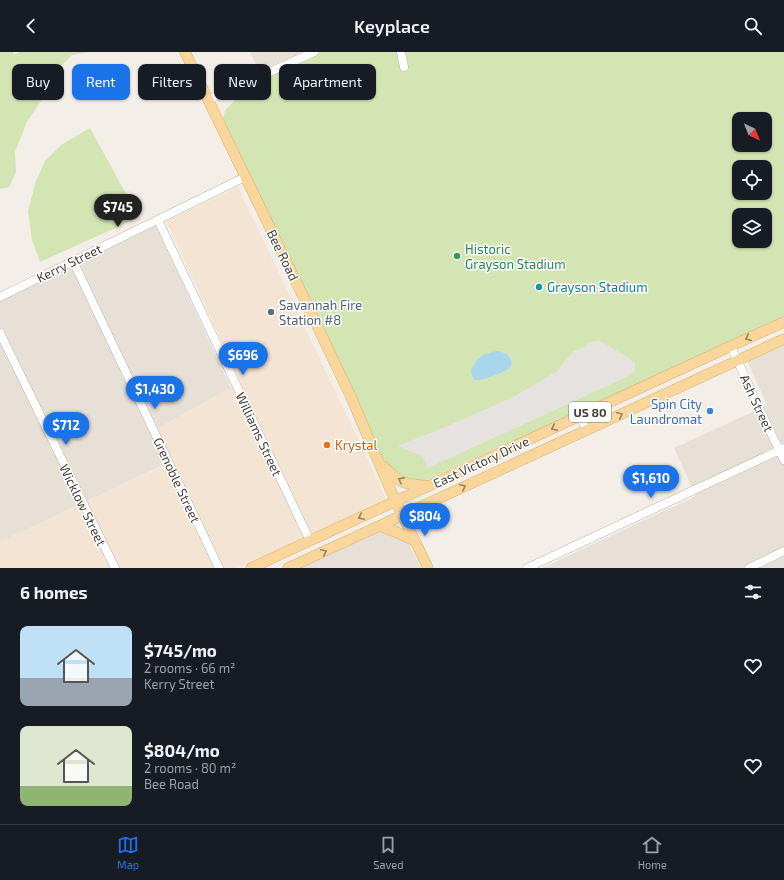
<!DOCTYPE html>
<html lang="en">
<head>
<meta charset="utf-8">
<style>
  body { margin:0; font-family:"Exo 2",sans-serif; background:#242831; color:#f1f3f6; height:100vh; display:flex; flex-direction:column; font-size:15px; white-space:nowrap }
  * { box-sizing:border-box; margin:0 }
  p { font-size:13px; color:#9ea1a6 }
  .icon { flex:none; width:22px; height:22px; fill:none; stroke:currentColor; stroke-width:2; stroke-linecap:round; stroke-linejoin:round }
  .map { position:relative; height:516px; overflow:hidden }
  .details { display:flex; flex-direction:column; background:#171b24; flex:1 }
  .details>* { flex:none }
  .top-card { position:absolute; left:12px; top:12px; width:400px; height:36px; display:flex; gap:8px }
  .needle { width:26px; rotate:137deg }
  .controls { position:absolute; left:732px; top:60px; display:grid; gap:8px }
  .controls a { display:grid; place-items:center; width:40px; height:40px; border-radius:8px; background:#171b24; box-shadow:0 1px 3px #0004; font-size:20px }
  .price { position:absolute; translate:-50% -34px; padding:0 9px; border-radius:14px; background:#1a73e8; color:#fff; font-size:13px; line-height:26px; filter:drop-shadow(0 1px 2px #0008) }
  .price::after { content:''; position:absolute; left:50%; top:24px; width:12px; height:9px; margin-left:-6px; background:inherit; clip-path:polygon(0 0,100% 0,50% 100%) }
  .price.selected { background:#222; color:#fff }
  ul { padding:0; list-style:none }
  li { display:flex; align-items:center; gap:12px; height:100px; padding:0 20px }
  li span { display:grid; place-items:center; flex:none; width:112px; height:80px; border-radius:8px; color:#555 }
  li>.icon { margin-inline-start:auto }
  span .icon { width:48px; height:48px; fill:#fffc; stroke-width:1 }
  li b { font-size:17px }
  h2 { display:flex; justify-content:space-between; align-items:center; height:48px; padding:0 20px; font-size:17px }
  .tag { padding:0 14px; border-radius:8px; background:#171b24; box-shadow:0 1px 3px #0004; font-size:14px; line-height:36px }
  .tag.selected { background:#1a73e8; color:#fff }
  header { display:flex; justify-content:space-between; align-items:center; height:52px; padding:0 20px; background:#171b24; font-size:18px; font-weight:600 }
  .menu { display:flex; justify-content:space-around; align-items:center; height:56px; border-top:1px solid #363941; background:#171b24; font-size:11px; color:#9ea1a6 }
  .menu a { display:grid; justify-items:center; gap:2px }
  .menu .selected { color:#1a73e8 }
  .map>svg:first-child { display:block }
</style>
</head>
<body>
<header><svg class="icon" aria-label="back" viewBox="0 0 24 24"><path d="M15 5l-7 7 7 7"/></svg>Keyplace<svg class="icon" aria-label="search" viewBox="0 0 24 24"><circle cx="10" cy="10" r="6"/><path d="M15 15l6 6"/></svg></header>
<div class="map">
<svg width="784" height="516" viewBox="0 0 784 516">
  <rect width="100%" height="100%" fill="#f3efe8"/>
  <g fill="#e7e0d6">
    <path d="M250 0H303L259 19Z"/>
    <path d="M155 172 231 336 158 376 174 408 0 490V248Z"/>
    <path d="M784 290V516H542L696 444 674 396 767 353 746 306Z"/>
    <path d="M397 470 421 516H299Z"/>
  </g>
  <path fill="#f4e4d4" d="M238 135 367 406 387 449 237 516H0V490L173 409 158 376 231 336 241 332 166 169Z"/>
  <g fill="#d3e5b3" fill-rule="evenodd">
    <path d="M0 0H13L14 3 19 0H89L72 3 56 19 44 44 27 70 15 100 16 120 9 135 0 137Z"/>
    <path d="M321 0H784V265L427 428 414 430 391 419 375 395 223 66 225 59 229 54 251 33ZM739 67H765V93H739ZM739 115H765V141H739ZM739 163H765V189H739Z"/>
    <path d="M90 76 136 160 133 168 40 210 32 188 28 159 36 129 45 109 61 93Z"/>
  </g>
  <path fill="#e5e2e0" d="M599 288 635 310V319L627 325 428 416 422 404 398 394 457 370 515 344 556 320 559 317 563 311 574 299 585 295 589 290Z"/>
  <path fill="#a8d7ed" d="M498 299C506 301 509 303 512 310L510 316 496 323 481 328H474L471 319C476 305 484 301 498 299Z"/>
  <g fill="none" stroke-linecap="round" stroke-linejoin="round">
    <defs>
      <g id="minor">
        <path d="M401 0 404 15"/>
        <path d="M208 48 314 0"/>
        <path d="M158 168 310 489"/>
        <path d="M73 209 219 516"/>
        <path d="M0 245 245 125"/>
        <path d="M0 281 115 516"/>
        <path d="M731 294 758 354 784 408"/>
        <path d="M580 364 586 378"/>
        <path d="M527 516 784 396"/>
        <path d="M749 516 784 499"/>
      </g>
      <g id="major">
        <path d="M185 0 302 242 351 345 391 439 428 516"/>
        <path d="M383 414C389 419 395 427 403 430 411 433 420 433 428 434"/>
        <path d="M380 474 396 480 415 489"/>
        <path d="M251 516 731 294 784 270"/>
        <path d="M288 516 784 287"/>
      </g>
    </defs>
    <use href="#minor" stroke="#beb6ab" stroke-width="9"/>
    <use href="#major" stroke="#deb16c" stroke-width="11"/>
    <use href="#minor" stroke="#fff" stroke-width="8"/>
    <use href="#major" stroke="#f9d69b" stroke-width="10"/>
  </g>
  <defs><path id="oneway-chevron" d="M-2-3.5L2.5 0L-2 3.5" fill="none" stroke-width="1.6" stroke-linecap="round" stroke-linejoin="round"/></defs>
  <g stroke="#978364">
    <use href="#oneway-chevron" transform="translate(748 286) rotate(156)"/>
    <use href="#oneway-chevron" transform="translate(620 363) rotate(-25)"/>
    <use href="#oneway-chevron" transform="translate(554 376) rotate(155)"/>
    <use href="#oneway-chevron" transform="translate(401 428) rotate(-153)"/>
    <use href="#oneway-chevron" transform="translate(463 435) rotate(-25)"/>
    <use href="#oneway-chevron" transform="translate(361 465) rotate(155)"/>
    <use href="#oneway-chevron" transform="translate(324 500) rotate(-25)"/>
  </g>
  <circle fill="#2e9e5b" stroke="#fff" stroke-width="1.5" cx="457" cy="204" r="4"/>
  <circle fill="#0f9aa8" stroke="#fff" stroke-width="1.5" cx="539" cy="235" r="4"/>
  <circle fill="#5c6f8a" stroke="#fff" stroke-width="1.5" cx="271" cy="260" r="4"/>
  <circle fill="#3f7fe0" stroke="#fff" stroke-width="1.5" cx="710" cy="359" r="4"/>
  <circle fill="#e8710a" stroke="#fff" stroke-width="1.5" cx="327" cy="393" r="4"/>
  <g text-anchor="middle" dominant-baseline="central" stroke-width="3" stroke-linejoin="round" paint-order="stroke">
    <rect fill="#fff" stroke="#7e7973" stroke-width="1" x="569" y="350" width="42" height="20" rx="3"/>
    <g font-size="12" font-weight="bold" fill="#463f37">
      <text x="590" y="360">US 80</text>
    </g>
    <g font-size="13" fill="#27864d" stroke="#fff" text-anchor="start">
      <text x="465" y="197">Historic<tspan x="465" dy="15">Grayson Stadium</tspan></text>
    </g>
    <g font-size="13" fill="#463f37" stroke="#fff">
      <text transform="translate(283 203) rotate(64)">Bee Road</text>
      <text transform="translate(69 211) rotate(-26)">Kerry Street</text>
      <text transform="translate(757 351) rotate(65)">Ash Street</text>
      <text transform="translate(259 382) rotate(65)">Williams Street</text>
      <text transform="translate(481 410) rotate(-25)">East Victory Drive</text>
      <text transform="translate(177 428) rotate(65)">Grenoble Street</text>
      <text transform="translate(83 453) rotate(64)">Wicklow Street</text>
    </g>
    <g font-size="13" fill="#0d838f" stroke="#fff" text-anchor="start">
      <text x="547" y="235">Grayson Stadium</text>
    </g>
    <g font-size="13" fill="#4e5e75" stroke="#fff" text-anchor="start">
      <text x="279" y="253">Savannah Fire<tspan x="279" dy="15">Station #8</tspan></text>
    </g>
    <g font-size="13" fill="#366cbe" stroke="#fff" text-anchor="end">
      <text x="702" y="352">Spin City<tspan x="702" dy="15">Laundromat</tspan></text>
    </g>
    <g font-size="13" fill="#c56008" stroke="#fff" text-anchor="start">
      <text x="335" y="393">Krystal</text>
    </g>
  </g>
</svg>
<div class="controls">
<a><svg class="needle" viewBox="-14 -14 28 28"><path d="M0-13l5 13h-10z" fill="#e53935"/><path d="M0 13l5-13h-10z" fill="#9ea1a6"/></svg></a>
<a><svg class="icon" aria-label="locate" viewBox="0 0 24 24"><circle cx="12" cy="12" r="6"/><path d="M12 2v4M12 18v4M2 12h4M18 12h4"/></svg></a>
<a><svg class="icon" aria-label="layers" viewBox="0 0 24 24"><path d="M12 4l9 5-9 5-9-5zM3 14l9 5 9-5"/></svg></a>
</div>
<b class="price selected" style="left:118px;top:176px">$745</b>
<b class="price" style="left:243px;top:324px">$696</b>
<b class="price" style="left:155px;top:358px">$1,430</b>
<b class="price" style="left:66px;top:394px">$712</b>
<b class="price" style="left:651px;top:447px">$1,610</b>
<b class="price" style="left:425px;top:485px">$804</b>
<div class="top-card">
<a class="tag">Buy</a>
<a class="tag selected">Rent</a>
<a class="tag">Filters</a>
<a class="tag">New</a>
<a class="tag">Apartment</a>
</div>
</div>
<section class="details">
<h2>6 homes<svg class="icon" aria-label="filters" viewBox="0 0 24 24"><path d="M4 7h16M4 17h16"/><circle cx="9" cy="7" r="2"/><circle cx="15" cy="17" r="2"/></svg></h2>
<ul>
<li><span style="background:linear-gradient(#bfe0f5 65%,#9aa5b1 0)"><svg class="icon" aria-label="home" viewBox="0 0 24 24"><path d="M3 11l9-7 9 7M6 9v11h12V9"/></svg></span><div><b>$745/mo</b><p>2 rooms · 66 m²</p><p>Kerry Street</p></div><svg class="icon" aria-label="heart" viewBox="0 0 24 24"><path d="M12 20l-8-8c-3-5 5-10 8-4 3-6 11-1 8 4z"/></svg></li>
<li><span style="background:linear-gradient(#dfe7d0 75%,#8fb573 0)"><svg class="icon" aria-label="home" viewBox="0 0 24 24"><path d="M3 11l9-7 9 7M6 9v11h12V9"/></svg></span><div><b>$804/mo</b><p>2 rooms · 80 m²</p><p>Bee Road</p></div><svg class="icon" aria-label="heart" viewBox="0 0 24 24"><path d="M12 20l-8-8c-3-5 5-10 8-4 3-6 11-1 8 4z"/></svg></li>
</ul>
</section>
<nav class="menu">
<a class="selected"><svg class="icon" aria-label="map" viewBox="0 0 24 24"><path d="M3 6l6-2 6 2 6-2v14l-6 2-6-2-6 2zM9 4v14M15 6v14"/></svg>Map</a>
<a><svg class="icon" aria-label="saved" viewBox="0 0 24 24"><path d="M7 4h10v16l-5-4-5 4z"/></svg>Saved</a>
<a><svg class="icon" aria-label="home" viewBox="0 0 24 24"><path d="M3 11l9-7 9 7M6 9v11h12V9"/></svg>Home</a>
</nav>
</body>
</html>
